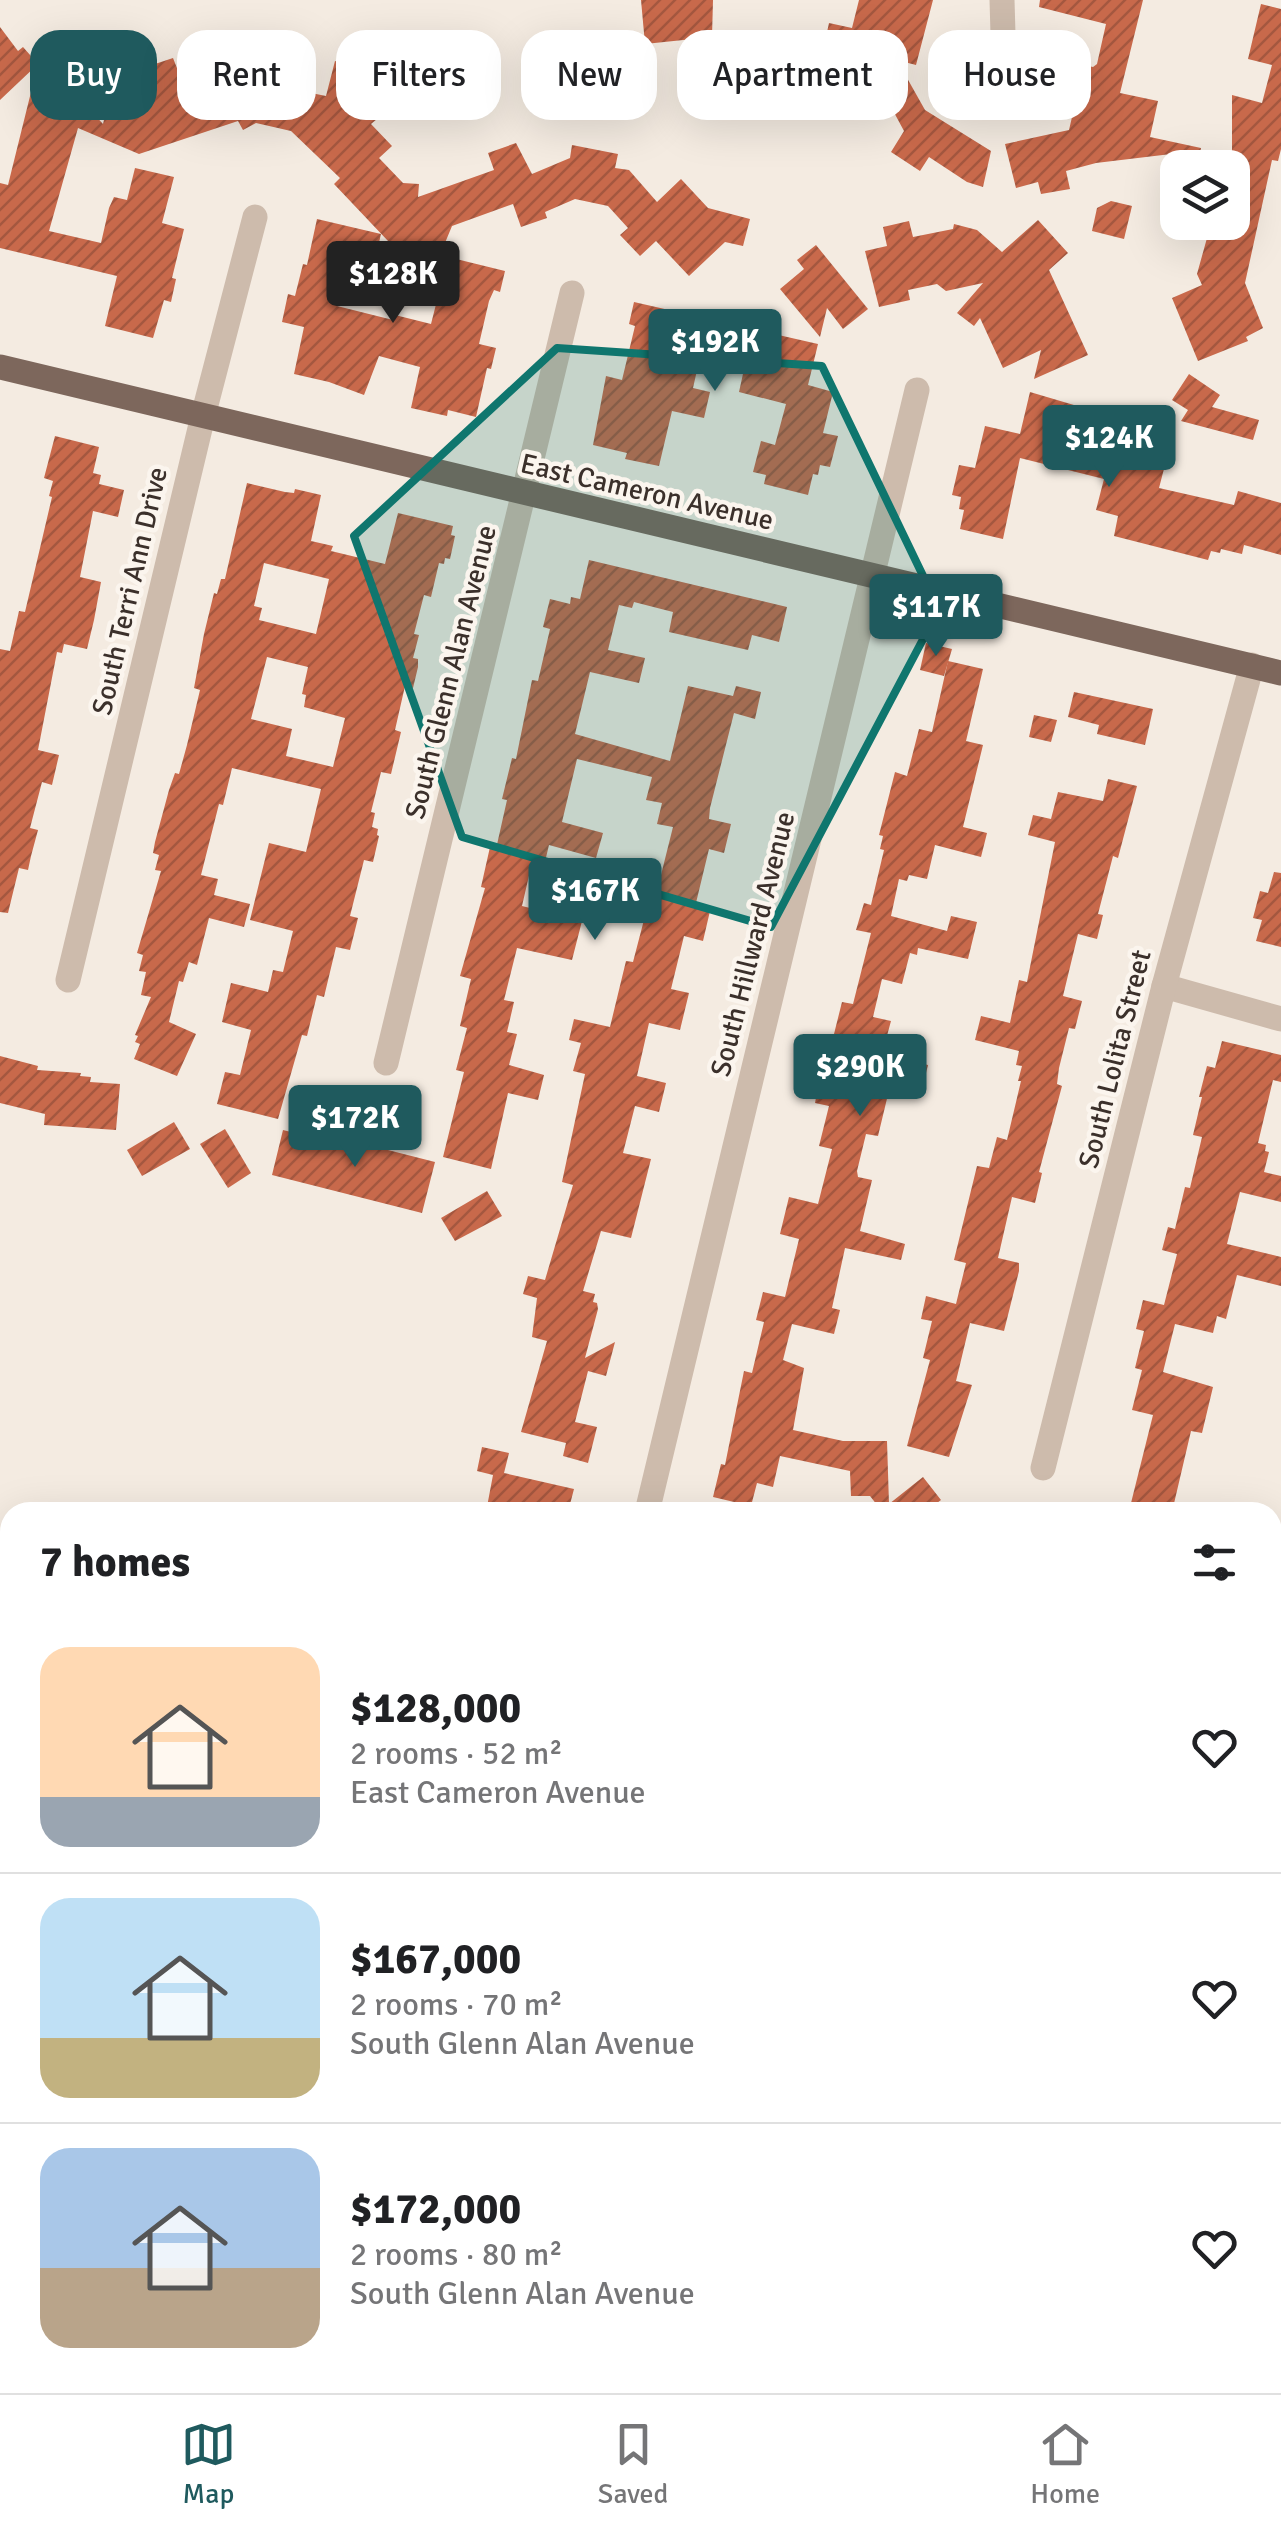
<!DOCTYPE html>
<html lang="en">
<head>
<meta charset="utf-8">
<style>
  body { margin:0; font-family:Signika,sans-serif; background:#f6f6f6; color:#202124; height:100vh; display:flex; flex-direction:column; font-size:38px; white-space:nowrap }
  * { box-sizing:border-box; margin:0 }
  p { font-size:32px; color:#757577 }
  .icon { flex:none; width:55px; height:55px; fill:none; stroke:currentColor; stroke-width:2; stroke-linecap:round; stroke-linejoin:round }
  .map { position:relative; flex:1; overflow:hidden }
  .sheet { position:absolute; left:0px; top:1502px; width:1282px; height:892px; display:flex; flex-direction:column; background:#fff; border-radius:30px 30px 0 0; box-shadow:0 10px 40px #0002 }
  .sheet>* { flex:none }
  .top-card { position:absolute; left:30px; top:30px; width:1222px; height:90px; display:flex; gap:20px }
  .buttons { position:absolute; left:1160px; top:150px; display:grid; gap:20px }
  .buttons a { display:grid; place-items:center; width:90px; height:90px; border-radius:20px; background:#fff; box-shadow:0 10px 40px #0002; font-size:50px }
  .price { position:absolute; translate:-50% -85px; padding:0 22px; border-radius:10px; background:#1f5a5e; color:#fff; font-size:32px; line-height:65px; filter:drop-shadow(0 2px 5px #0008) }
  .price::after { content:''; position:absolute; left:50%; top:60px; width:30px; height:22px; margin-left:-15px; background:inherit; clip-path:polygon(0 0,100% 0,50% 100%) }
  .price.selected { background:#222; color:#fff }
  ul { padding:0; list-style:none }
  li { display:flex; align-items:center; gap:30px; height:250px; padding:0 40px }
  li+li { border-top:2px solid #e0e0e0 }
  li span { display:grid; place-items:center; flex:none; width:280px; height:200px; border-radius:30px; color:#555 }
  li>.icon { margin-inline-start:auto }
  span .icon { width:120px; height:120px; fill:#fffc; stroke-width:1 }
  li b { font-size:42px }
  h2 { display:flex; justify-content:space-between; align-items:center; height:120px; padding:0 40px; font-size:42px }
  .chip { padding:0 35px; border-radius:30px; background:#fff; box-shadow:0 10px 40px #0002; font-size:35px; line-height:90px }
  .chip.selected { background:#1f5a5e; color:#fff }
  .menu { display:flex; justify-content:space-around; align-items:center; height:140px; border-top:2px solid #e0e0e0; background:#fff; font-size:28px; color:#757577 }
  .menu a { display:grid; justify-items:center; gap:5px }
  .menu .selected { color:#1f5a5e }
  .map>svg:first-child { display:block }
</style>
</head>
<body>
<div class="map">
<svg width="1281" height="2393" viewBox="0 0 1281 2393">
  <defs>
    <pattern id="building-hatch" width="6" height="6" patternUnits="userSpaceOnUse" patternTransform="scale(2.5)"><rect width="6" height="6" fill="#c8694b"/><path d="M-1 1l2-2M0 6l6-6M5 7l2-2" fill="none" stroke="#a4573f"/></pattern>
  </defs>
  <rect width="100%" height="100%" fill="#f4ebe1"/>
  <g fill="url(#building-hatch)" fill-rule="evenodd">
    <path d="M641 0H713L712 37 645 44Z"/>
    <path d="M859 0H933L916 65 889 58 892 47 852 37 849 52 824 46 829 23 852 28Z"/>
    <path d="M1040 0H1143L1120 93 1158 101 1150 137 1201 148 1197 168H1168L1171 154 1096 163 1066 171 1070 189 1041 194 1038 182 1016 188 1005 144 1069 130 1084 65 1093 67 1097 64 1106 24 1039 7Z"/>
    <path d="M1261 4 1281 9V149L1278 161 1272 160 1245 283 1263 328 1246 337 1248 341 1198 361 1172 298 1202 285 1197 274 1207 238 1206 222H1232V95L1262 103 1272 65 1248 59Z"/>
    <path d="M0 27 18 51 23 47 38 64 0 100Z"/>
    <path d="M173 58 188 96 209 88 213 100 251 81 326 96 335 61 363 68 357 96 377 119 371 124 392 146 379 158 403 183 419 184 418 197 494 170 488 153 516 143 532 174 570 158 572 145 618 154 615 168 629 170 657 202 681 179 708 208 750 219 743 246 725 242 689 276 656 241 640 256 620 235 628 228 608 206 575 199 545 212 547 218 521 227 513 204 452 226 440 255 411 242 388 241 334 184 340 178 291 131 256 123 243 130 238 121 139 154 78 128 49 231 101 243 109 208 114 197 127 200 135 168 174 177 162 223 184 229 172 278 176 279 171 302 164 300 153 338 105 326 117 276 0 248V183L8 185 35 76 48 64 103 124 107 107 137 109 125 74Z"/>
    <path d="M907 78 925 110 991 151 983 187 967 182 929 157 920 171 891 152 904 131 883 92Z"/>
    <path d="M1111 201 1132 206 1124 239 1092 231 1097 208Z"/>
    <path d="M317 219 381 234 374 264 348 257 337 306 393 320 395 315 431 324 448 257 505 271 500 292 494 290 489 301 479 344 496 348 491 369 487 368 476 417 448 410 447 416 411 408 420 367 379 356 364 395 329 382 294 374 304 327 282 322 288 294 295 296 303 264 307 265Z"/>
    <path d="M1038 220 1068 253 1049 270 1088 355 1034 379 1041 350 1003 368 980 318 974 326 957 313 983 283 946 291 937 284 908 290 910 300 879 307 865 251 887 246 883 227 909 221 913 237 953 229 954 224 977 230 1002 252Z"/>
    <path d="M816 245 868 309 843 329 827 308 820 337 780 289 804 269 797 260Z"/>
    <path d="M634 302 818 344 808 385 833 392 823 433 838 436 830 467 820 465 818 475 813 474 808 495 764 484 766 475 753 472 761 441 775 445 786 404 739 392 750 342 704 339 693 388 710 392 704 418 672 411 659 466 625 459 627 453 593 445 606 376 622 380 635 326 629 324Z"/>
    <path d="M1189 374 1220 395 1212 407 1259 420 1253 440 1181 421 1188 410 1172 400Z"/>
    <path d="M1030 392 1084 408 1076 443 1165 465 1159 488 1234 505 1238 491 1281 503V555L1244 545 1242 554 1221 549 1220 553 1211 551 1208 560 1114 536 1118 516 1096 510 1104 479 1020 458 1003 539 960 529 964 510 959 509 961 497 952 495 959 465 975 468 985 426 1020 434Z"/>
    <path d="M55 436 99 447 93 473 101 475 99 484 124 490 118 517 93 511 80 577 101 582 94 620 87 649 64 644 62 653 57 652 38 750 59 755 52 785 42 782 30 828 38 830 31 856 28 870 19 868 8 913 0 912V649L10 651 19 611 25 612 52 497 49 496 53 481 44 478Z"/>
    <path d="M247 483 285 492 294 493 295 489 321 495 311 541 333 546 331 551 385 564 398 513 453 526 451 535 455 536 450 559 445 558 444 564 439 563 431 597 424 595 414 634 419 635 413 658 418 659V667L413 688 405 686 395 730 401 732 391 774 381 772 371 812 375 813 372 827 378 829 377 835 379 836 373 862 364 860 350 916 358 918 350 950 336 947 324 997 317 995 307 1036 302 1035 278 1119 217 1104 225 1072 240 1075 251 1030 222 1022 231 983 268 992 273 970 283 972 293 931 250 920 269 843 306 852 321 789 232 768 223 805 219 804 201 875 218 879 214 895 250 904 244 927 209 918 197 965 189 962 183 982 179 981 169 1022 196 1034 177 1076 134 1059 140 1044 135 1042 138 1036 135 1035 151 997 141 995 146 972 139 971 143 955 137 953 161 871 155 870 159 855 153 853 155 842 169 790 175 773 179 774 187 745 200 690 194 688 204 634 214 593 217 594 221 579H225ZM264 563 329 579 316 634 259 620 262 608 254 606ZM267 657 308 667 302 694 306 695 304 707 345 718 333 767 286 756 292 729 251 719Z"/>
    <path d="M589 560 787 607 779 642 752 635 748 650 669 632 673 612 634 602 632 608 619 605 608 650 645 658 639 683 590 672 575 734 670 761 688 686 733 696 736 686 761 692 755 719 734 713 710 808 709 819 731 824 724 853 709 849 695 907 710 911 703 941 684 936 671 989 689 993 680 1030 649 1023 637 1076 666 1083 659 1112 635 1106 623 1153 651 1159 631 1238 601 1231 583 1291 595 1294 593 1302 597 1303 598 1309 585 1358 615 1342 606 1376 588 1371 575 1422 597 1427 588 1463 563 1456 566 1443 521 1432 547 1341 532 1337 537 1298 523 1294 528 1276 545 1280 573 1185 562 1182 585 1074 573 1071 581 1043 569 1040 574 1019 610 1027 626 961 633 962 645 916 626 911 635 873 660 879 673 827 657 824 662 803 646 800 652 777 577 759 562 822 603 833 596 858 549 845 543 870 531 867 522 906 582 921 572 960 517 948 504 1000 514 1002 507 1032 517 1034 509 1065 544 1075 538 1100 508 1093 491 1169 443 1157 464 1072 456 1070 467 1028 460 1026 471 979 460 976 485 888 481 887 490 847 496 849 507 800 502 799 512 758 516 759 532 680 538 681 550 629 543 627 550 599 570 604 571 597 580 599Z"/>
    <path d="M926 643 952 649 944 676 920 670Z"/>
    <path d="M948 661 983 669 966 741 983 745 963 827 987 833 981 857 935 845 927 879 909 875 907 881 899 879 891 916 947 931 951 916 977 922 968 959 918 948 917 955 910 953 902 984 882 979 873 1017 891 1021 882 1054 928 1065 922 1089 891 1082 878 1136 866 1134 857 1171 858 1177 872 1180 860 1231 905 1244 901 1260 845 1248 832 1308 840 1310 834 1334 792 1324 783 1360 804 1368 793 1430 843 1441H887L889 1504 923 1477 941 1500 937 1503 945 1512H878L881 1510 870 1496H851L850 1471 780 1456 773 1487 757 1483 751 1506 713 1497 721 1464 725 1465 744 1371 752 1373 764 1322 756 1320 763 1292 785 1297 799 1239 780 1234 789 1197 818 1204 832 1149 819 1146 829 1106 815 1103 823 1059 829 1037 833 1038 842 1002 853 1004 871 933 856 930 864 903 871 905 884 850 880 849 883 836 879 835 895 772 907 776 919 729 932 732Z"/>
    <path d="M1074 692 1153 709 1145 745 1097 734 1099 725 1068 717Z"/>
    <path d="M1034 715 1057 720 1051 742 1029 737Z"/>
    <path d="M1108 779 1137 786 1118 858 1113 856 1098 914 1103 915 1097 939 1078 934 1063 996 1082 1001 1075 1029 1069 1028 1059 1068 1057 1084 1062 1086 1039 1172 1042 1173 1035 1203 1012 1197 998 1258 1019 1263V1271L1004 1331 970 1323 956 1381 972 1385 949 1457 907 1446 930 1360 923 1358 932 1321 921 1319 926 1296 956 1304 966 1263 954 1260 977 1166 989 1168 997 1137 1007 1140 1021 1081H1018L1022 1066 1016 1065 1019 1051 975 1040 981 1016 1010 1023 1019 980 1027 982 1055 842 1028 835 1033 815 1051 819 1058 792 1103 801Z"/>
    <path d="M1274 872 1281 873V947L1256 941 1262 920 1253 918 1260 891 1268 893Z"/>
    <path d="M1222 1041 1281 1055V1082L1273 1080 1258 1143 1266 1145 1265 1151 1269 1152 1264 1172 1281 1176V1202L1240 1192 1227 1244 1281 1257V1286L1237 1275 1226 1319 1217 1316 1213 1333 1175 1324 1163 1372 1213 1387 1202 1433 1191 1431 1172 1512 1131 1503 1153 1415 1132 1410 1142 1370 1135 1368 1144 1331 1136 1329 1143 1300 1164 1305 1177 1254 1162 1250 1168 1227 1175 1229 1185 1187 1190 1188 1202 1137 1193 1135 1202 1097H1199L1207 1066 1215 1068Z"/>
    <path d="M0 1056 38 1066 37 1070 81 1073 80 1076 91 1077 90 1082 120 1084 116 1130 44 1125 45 1114 0 1103Z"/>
    <path d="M174 1122 190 1149 142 1176 127 1150Z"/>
    <path d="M225 1129 251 1173 228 1188 200 1144Z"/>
    <path d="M283 1130 331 1142 333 1136 435 1162 422 1213 272 1175Z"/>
    <path d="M487 1191 502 1216 455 1241 441 1218Z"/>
    <path d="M482 1447 509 1453 504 1473 574 1489 568 1512H486L493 1475 477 1471Z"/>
  </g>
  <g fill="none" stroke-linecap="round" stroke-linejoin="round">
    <g stroke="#cdbbac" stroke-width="25">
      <path d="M1002 0 1004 68"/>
      <path d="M68 980 203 416 255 217"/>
      <path d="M1164 986 1281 1019"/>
      <path d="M386 1063 572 293"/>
      <path d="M1043 1468 1164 986 1252 665"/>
      <path d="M647 1512 917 390"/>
      <path d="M0 1802 10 1804"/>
      <path d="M0 1853 10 1855"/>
      <path d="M1272 1854 1281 1856"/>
      <path d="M0 1924 10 1926"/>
      <path d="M1272 2239 1281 2241"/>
      <path d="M92 2393 94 2385"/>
      <path d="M436 2393 438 2385"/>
      <path d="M783 2393 785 2385"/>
      <path d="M1121 2393 1123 2385"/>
    </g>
    <path stroke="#7d675c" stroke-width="25" d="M0 367 1281 673"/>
  </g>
  <path fill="#0f766e" fill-opacity="0.2" stroke="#0f766e" stroke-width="8" stroke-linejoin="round" d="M557 348 822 366 939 609 771 927 462 837 354 536Z"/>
  <g text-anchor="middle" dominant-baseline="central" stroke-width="9" stroke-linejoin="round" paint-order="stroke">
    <g font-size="28" fill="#3b302b" stroke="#fbf5ee">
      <text transform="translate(647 492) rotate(13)">East Cameron Avenue</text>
      <text transform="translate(130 591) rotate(-77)">South Terri Ann Drive</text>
      <text transform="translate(451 672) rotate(-76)">South Glenn Alan Avenue</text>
      <text transform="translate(753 944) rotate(-76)">South Hillward Avenue</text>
      <text transform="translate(1115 1059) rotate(-76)">South Lolita Street</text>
    </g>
  </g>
</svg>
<div class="buttons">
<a><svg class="icon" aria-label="layers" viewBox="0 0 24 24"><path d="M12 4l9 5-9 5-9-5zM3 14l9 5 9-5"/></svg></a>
</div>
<b class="price selected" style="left:393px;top:326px">$128K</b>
<b class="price" style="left:715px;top:394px">$192K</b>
<b class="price" style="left:1109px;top:490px">$124K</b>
<b class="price" style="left:936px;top:659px">$117K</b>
<b class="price" style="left:595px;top:943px">$167K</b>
<b class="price" style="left:860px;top:1119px">$290K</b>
<b class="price" style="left:355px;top:1170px">$172K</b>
<div class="top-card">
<a class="chip selected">Buy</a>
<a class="chip">Rent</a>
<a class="chip">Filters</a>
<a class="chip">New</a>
<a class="chip">Apartment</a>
<a class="chip">House</a>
</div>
<section class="sheet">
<h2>7 homes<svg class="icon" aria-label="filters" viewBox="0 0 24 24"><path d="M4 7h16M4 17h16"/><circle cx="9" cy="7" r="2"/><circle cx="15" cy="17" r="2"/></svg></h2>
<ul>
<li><span style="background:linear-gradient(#ffd9b3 75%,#9aa5b1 0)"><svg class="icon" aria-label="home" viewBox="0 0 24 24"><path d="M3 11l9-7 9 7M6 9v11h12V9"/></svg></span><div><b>$128,000</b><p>2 rooms · 52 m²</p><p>East Cameron Avenue</p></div><svg class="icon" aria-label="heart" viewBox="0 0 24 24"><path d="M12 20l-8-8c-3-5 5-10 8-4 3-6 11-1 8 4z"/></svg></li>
<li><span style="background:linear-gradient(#bfe0f5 70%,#c2b280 0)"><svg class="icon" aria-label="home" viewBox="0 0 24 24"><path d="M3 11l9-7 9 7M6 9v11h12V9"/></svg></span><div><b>$167,000</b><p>2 rooms · 70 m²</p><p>South Glenn Alan Avenue</p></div><svg class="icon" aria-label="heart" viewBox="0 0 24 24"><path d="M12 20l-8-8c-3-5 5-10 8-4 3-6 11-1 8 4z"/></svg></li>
<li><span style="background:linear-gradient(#a9c7e8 60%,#b9a48a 0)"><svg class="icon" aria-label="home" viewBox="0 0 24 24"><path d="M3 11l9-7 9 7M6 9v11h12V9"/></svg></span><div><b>$172,000</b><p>2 rooms · 80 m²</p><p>South Glenn Alan Avenue</p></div><svg class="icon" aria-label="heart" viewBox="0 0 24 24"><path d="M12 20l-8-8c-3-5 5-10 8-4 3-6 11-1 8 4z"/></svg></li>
</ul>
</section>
</div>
<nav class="menu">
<a class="selected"><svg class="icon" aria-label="map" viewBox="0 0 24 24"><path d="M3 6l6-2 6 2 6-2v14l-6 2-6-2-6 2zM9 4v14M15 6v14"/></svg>Map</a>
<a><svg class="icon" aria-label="saved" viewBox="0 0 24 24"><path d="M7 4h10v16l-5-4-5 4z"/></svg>Saved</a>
<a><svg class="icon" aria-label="home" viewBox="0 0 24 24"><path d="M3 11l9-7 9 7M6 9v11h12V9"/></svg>Home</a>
</nav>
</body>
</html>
